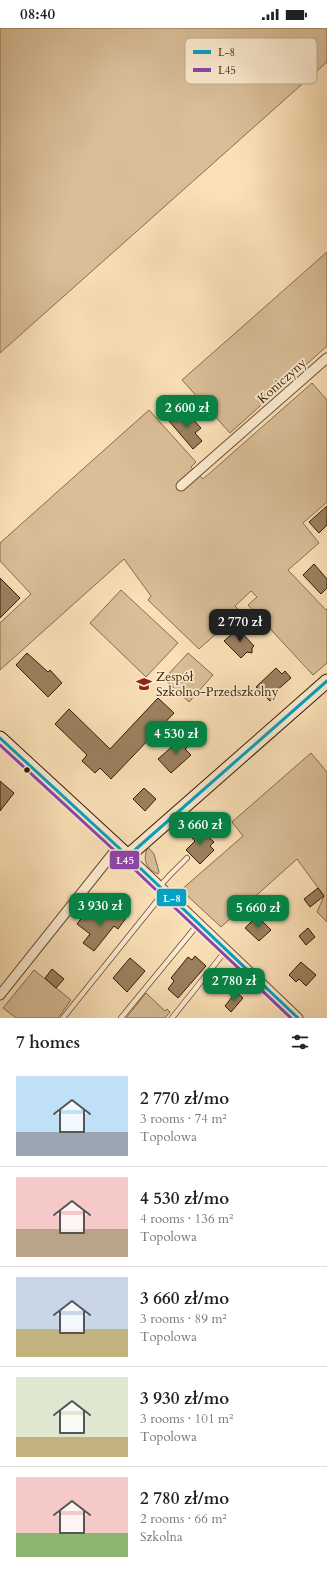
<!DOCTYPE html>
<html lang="en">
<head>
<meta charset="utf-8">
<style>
  body { margin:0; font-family:Cardo,serif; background:#f6f6f6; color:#202124; height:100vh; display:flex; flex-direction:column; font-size:15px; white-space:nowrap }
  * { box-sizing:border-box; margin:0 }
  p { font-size:13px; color:#757577 }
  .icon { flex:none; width:22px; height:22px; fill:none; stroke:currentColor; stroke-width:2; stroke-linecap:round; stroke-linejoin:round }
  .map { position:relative; height:990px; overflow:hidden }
  .details { display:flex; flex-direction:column; background:#fff; flex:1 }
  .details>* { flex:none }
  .price { position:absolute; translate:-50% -34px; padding:0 9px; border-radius:8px; background:#0b8043; color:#fff; font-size:13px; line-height:26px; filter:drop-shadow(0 1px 2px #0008) }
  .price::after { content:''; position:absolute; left:50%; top:24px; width:12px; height:9px; margin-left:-6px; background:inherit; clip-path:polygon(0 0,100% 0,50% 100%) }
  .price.on { background:#222; color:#fff }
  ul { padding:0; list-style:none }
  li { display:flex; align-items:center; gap:12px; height:100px; padding:0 16px }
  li+li { border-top:1px solid #e0e0e0 }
  li span { display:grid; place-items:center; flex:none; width:112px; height:80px; border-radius:0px; color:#555 }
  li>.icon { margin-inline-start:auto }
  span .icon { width:48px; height:48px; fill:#fffc; stroke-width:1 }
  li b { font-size:17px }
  h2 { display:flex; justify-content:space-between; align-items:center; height:48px; padding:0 16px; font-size:17px }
  .status { display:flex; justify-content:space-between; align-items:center; height:28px; padding:0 20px; background:#fff; direction:ltr }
  .status svg { height:11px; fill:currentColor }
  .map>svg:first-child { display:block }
</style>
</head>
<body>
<div class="status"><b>08:40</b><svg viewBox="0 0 49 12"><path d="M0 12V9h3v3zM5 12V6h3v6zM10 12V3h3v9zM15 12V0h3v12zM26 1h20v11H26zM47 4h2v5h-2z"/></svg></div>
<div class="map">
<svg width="327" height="990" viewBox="0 0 327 990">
  <rect width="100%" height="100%" fill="#fbe0b7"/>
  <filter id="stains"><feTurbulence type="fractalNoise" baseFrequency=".005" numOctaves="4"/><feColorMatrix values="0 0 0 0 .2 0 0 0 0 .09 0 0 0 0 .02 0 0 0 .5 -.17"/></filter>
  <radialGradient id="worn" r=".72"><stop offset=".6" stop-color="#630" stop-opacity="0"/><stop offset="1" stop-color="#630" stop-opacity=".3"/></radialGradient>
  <g fill="#d9be98" stroke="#876c4d">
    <path d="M0 0H327V34L0 325Z"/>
    <path d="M327 224V318L230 405 182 352Z"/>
    <path d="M312 355 327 372V474L303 495 319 515 288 542 326 582 327 581V635L313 647 248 577 257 569 251 563 235 578 241 584 199 621 148 572 151 568 124 531 0 642V595L31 566 0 533V515L149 382 196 434 191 439 203 451Z"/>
    <path d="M121 562 178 615 146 649 90 595Z"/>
    <path d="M188 625 213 647 189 674 164 651Z"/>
    <path d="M311 725 327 744V894L317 884 324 868 297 831 221 899 181 862 243 808 232 794Z"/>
    <path d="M148 819 154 826 159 844 158 846C146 841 142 831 148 819Z"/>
    <path d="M34 942 71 972 58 990H16L3 980Z"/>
    <path d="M146 965 165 983 167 981 170 984 165 990H126Z"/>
  </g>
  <g fill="#9c8160" stroke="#351a02">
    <path d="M180 383 185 389 188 386 201 400 195 405 202 413 193 421 169 393Z"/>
    <path d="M327 478V497L319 505 309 494Z"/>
    <path d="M314 536 327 551V560L321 566 303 547Z"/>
    <path d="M0 550 20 570 0 590Z"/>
    <path d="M241 598 247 604 244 607 254 618 252 620V625L247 624 241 630 224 613Z"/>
    <path d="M27 625 48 644 50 642 62 655 48 669 16 637Z"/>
    <path d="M276 640 282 646 285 643 291 650 276 663 278 665 270 673 256 659Z"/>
    <path d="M158 670 174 685 111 751 100 740 95 745 82 733 87 727 55 696 69 681 110 721Z"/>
    <path d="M184 708 191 716 185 721 191 727 171 745 158 731Z"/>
    <path d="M0 753 14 765 0 783Z"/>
    <path d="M144 760 156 771 145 783 133 771Z"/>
    <path d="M197 799 214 814 210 818 214 822 200 836 186 822 195 813 189 807Z"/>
    <path d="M318 860 324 868 310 879 304 871Z"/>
    <path d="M112 879 126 890 118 901 114 898 94 923 83 915 90 906 77 896 87 883 101 893Z"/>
    <path d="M257 888 271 902 259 913 245 900Z"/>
    <path d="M308 900 315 909 306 917 299 908Z"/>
    <path d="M195 928 206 938 178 970 168 961 174 953 171 950 188 929 192 932Z"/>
    <path d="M130 930 145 943 127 964 113 950Z"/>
    <path d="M301 934 316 947 306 958 299 951 296 954 289 947Z"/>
    <path d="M52 941 64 951 56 960 45 950Z"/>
    <path d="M236 964 243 970 231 984 225 978Z"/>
  </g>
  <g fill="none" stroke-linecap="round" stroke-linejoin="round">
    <defs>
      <g id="lane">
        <path d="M160 858 170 847 187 830"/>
        <path d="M63 990 165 863"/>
        <path d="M121 990 199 895"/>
        <path d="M172 990 227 921"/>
      </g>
      <g id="street">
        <path d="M181 458 327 330"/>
        <path d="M128 828 298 990"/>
        <path d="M0 967 118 819"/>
      </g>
      <path id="secondary" d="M0 710 128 828 327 653"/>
    </defs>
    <use href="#lane" stroke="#664c2f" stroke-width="6"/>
    <use href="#street" stroke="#664c2f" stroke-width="11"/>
    <use href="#secondary" stroke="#351a02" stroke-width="15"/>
    <use href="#lane" stroke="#fcebd0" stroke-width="4.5"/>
    <use href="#street" stroke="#fcebd0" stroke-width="9"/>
    <use href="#secondary" stroke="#fcebd0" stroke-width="13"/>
    <defs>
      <g id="bus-1">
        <path d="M0 710 118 819 298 990"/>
        <path d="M128 828 327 653"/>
      </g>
      <path id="bus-2" d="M0 717 115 823 291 990"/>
    </defs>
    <use href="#bus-1" stroke="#fcebd0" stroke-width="6"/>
    <use href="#bus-2" stroke="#fcebd0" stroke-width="6"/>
    <use href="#bus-1" stroke="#03a2c4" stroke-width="3"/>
    <use href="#bus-2" stroke="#8e44ad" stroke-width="3"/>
  </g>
  <defs>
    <symbol id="school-bare" viewBox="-9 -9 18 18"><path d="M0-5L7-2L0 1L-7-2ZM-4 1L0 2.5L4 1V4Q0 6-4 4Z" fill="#8f2418" stroke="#fcebd0" stroke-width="2.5" paint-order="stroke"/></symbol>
  </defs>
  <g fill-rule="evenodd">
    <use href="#school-bare" x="133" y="645" width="22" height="22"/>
  </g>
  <circle fill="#351a02" stroke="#fcebd0" stroke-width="1.5" cx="27" cy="742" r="3.5"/>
  <g text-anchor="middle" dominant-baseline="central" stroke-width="3.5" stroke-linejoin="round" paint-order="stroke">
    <g font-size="13" fill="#351a02" stroke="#fcebd0">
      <text transform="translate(282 353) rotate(-42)">Koniczyny</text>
    </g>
    <g font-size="13" fill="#351a02" stroke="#fcebd0" text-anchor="start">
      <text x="156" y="649">Zespół<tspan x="156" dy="15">Szkolno-Przedszkolny</tspan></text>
    </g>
  </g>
  <rect x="185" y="10" width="132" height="46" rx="6" fill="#fcebd0" stroke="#c0ac92" stroke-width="1"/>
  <rect x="193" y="22" width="18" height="4" fill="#03a2c4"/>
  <rect x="193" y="40" width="18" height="4" fill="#8e44ad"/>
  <g font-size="11" fill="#351a02">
    <text x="218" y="28">L-8</text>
    <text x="218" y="46">L45</text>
  </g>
  <g stroke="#fcebd0" stroke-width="1.5">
    <rect x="109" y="822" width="31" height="20" rx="4" fill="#8e44ad"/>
    <rect x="156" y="860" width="31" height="19" rx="4" fill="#03a2c4"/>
  </g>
  <g font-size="11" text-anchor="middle" font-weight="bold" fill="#fff">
    <text x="125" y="836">L45</text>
    <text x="172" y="874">L-8</text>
  </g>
  <rect width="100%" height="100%" filter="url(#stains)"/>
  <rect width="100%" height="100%" fill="url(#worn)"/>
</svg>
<b class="price" style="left:187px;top:401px">2 600 zł</b>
<b class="price on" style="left:240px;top:615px">2 770 zł</b>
<b class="price" style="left:176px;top:727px">4 530 zł</b>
<b class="price" style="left:200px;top:818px">3 660 zł</b>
<b class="price" style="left:100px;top:899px">3 930 zł</b>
<b class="price" style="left:258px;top:901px">5 660 zł</b>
<b class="price" style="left:234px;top:974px">2 780 zł</b>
</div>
<section class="details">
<h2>7 homes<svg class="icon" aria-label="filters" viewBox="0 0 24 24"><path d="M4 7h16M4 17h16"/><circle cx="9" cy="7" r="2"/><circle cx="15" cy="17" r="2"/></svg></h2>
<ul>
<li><span style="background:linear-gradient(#bfe0f5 70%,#9aa5b1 0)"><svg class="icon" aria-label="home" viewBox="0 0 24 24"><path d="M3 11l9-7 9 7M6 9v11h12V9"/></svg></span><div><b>2 770 zł/mo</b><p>3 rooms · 74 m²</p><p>Topolowa</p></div></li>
<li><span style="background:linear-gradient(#f6c9c9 65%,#b9a48a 0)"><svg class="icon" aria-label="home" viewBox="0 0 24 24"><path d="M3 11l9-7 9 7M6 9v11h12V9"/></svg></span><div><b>4 530 zł/mo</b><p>4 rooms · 136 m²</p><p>Topolowa</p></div></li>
<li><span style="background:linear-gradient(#c9d6e8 65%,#c2b280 0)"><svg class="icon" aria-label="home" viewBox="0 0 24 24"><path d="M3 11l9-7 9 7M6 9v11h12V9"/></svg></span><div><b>3 660 zł/mo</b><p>3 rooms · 89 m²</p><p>Topolowa</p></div></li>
<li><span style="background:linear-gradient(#dfe7d0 75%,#c2b280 0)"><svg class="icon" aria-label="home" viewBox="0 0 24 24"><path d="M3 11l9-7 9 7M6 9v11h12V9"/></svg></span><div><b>3 930 zł/mo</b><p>3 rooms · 101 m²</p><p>Topolowa</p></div></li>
<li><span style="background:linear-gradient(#f6c9c9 70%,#8fb573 0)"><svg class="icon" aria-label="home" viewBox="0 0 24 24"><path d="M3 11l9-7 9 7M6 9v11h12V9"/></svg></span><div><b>2 780 zł/mo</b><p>2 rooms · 66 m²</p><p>Szkolna</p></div></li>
</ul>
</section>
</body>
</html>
